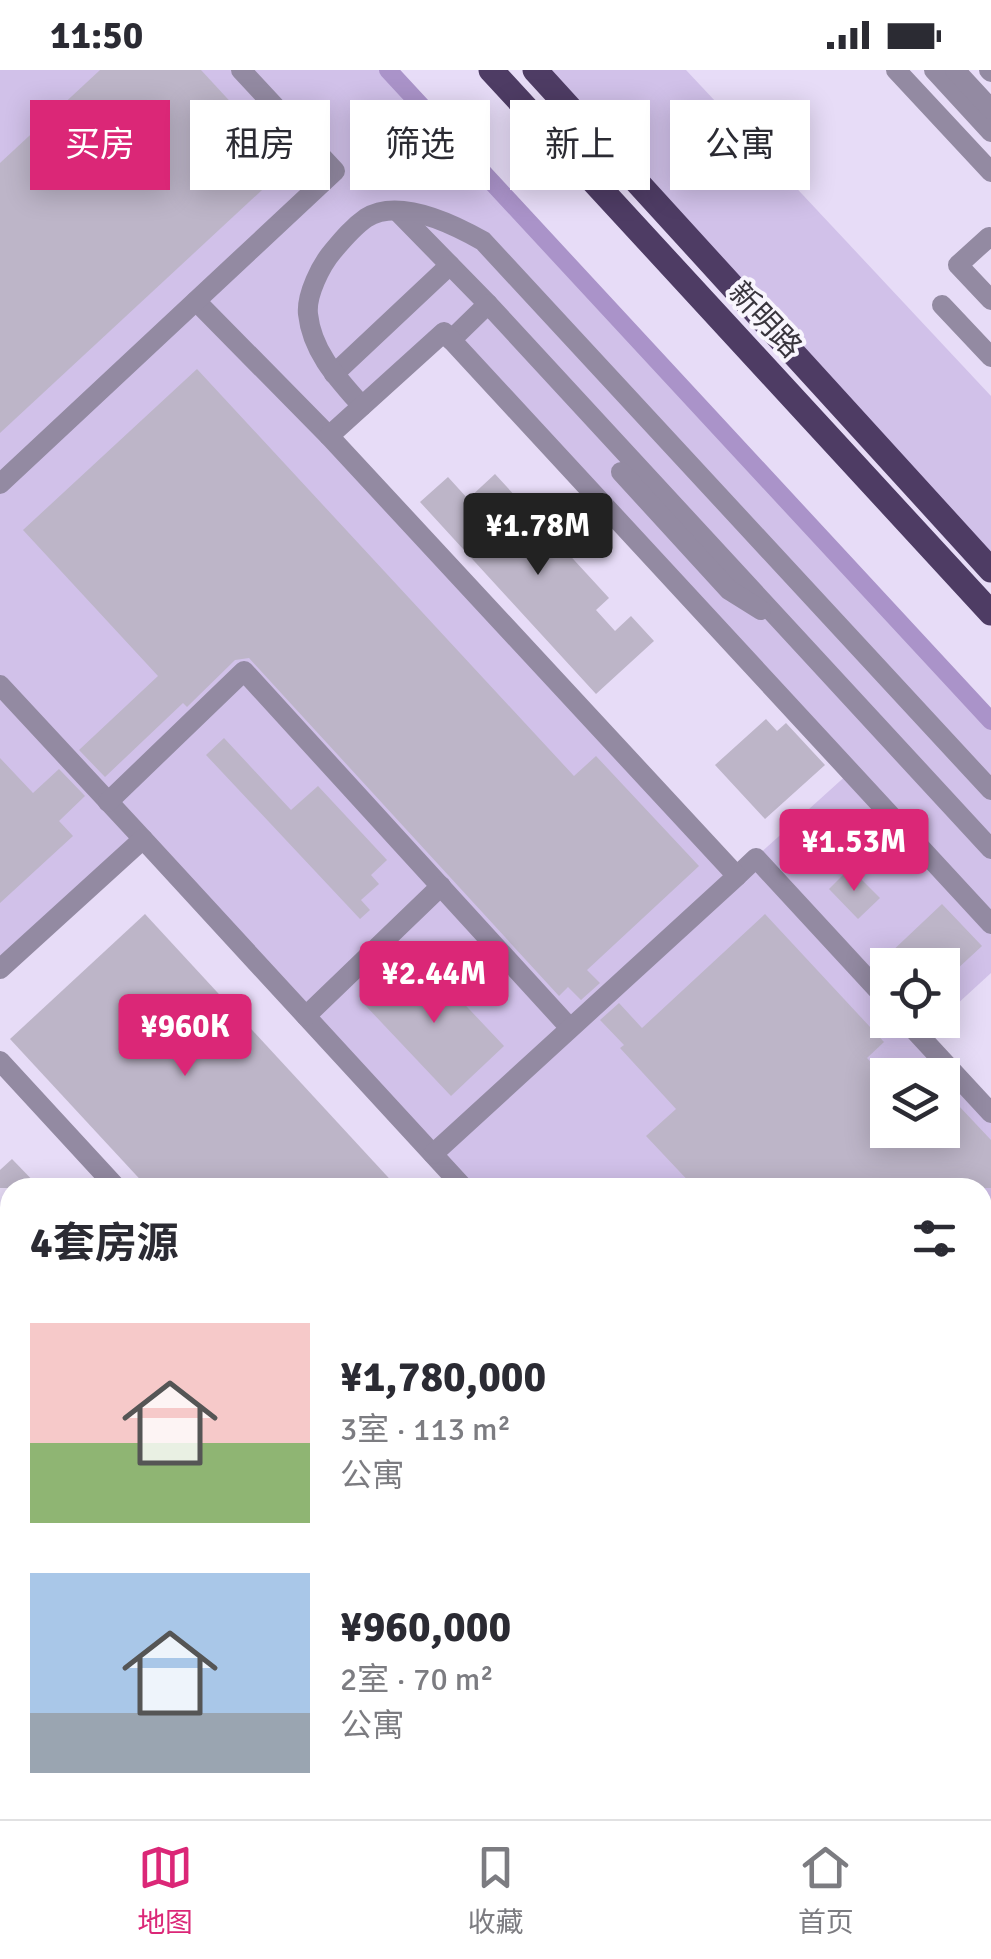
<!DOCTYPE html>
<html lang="zh">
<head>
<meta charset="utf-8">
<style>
  body { margin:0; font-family:Signika,"Noto Sans SC",sans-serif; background:#f2f2f3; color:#2b2b33; height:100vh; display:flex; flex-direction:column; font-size:38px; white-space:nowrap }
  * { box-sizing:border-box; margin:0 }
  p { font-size:32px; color:#7c7c81 }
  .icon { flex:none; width:55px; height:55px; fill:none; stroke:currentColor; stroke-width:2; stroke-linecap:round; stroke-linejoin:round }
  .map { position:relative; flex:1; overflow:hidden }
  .side { position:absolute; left:0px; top:1108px; width:992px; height:642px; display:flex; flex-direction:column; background:#fff; border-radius:30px 30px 0 0; box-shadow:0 5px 25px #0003 }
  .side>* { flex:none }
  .banner { position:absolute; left:30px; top:30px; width:932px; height:90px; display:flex; gap:20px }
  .controls { position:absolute; left:870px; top:878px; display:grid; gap:20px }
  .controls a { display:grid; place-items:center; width:90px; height:90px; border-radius:0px; background:#fff; box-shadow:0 5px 25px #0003; font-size:50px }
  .price { position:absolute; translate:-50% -85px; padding:0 22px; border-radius:10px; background:#db2777; color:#fff; font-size:32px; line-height:65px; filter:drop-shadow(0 2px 5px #0008) }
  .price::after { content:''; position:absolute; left:50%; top:60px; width:30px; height:22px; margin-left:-15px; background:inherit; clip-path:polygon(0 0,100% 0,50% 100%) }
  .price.selected { background:#222; color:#fff }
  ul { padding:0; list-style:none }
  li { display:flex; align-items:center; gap:30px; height:250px; padding:0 30px }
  li span { display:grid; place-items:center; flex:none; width:280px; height:200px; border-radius:0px; color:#555 }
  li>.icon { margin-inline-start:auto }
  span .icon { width:120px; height:120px; fill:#fffc; stroke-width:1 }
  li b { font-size:42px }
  h2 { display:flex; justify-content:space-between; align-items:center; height:120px; padding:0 30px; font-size:42px }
  .chip { padding:0 35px; border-radius:0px; background:#fff; box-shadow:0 5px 25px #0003; font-size:35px; line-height:90px }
  .chip.selected { background:#db2777; color:#fff }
  .status { display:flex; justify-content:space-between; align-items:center; height:70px; padding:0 50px; background:#fff; direction:ltr }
  .status svg { height:28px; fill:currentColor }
  .tabs { display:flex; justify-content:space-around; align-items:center; height:140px; border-top:2px solid #e1e1e2; background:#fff; font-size:28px; color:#7c7c81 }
  .tabs a { display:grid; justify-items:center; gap:5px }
  .tabs .selected { color:#db2777 }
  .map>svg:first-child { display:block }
</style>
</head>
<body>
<div class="status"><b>11:50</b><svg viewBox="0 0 49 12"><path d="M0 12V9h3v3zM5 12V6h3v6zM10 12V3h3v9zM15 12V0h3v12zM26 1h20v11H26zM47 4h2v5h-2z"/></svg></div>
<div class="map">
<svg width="991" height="1749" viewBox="0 0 991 1749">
  <rect width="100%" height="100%" fill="#ede6f9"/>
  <path fill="#e7dcf7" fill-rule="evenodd" d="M0 0H991V1749H0ZM888 895H942V950H888ZM888 1005H942V1060H888ZM10 1118H982V1740H10Z"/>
  <g fill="#d1c1e9" fill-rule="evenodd">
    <path d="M0 0H388L991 651V903L943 947 942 895H888V950H939L921 966 991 1043V1416L983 1424 982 1118 464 1117 143 769 0 899ZM444 263 850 702 736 805 329 367ZM888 1005H942V1060H888Z"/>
    <path d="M537 0H686L991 326V496Z"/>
  </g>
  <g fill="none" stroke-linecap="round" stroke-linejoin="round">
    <path stroke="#aa93c9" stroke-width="18" d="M388 0 991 651"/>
  </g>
  <g fill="#bdb5c8">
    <path d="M100 0H201L289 95 0 363V93Z"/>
    <path d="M197 299 574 706 596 686 699 796 587 900 600 913 581 930 568 917 559 926 249 588 235 590 187 637 183 633 105 707 79 680 158 606 23 460Z"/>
    <path d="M495 404 609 528 596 540 615 561 631 546 654 571 596 624 420 432 448 407 468 429Z"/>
    <path d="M766 649 777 661 786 653 825 695 765 749 715 695Z"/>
    <path d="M224 668 291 740 318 716 387 790 371 805 379 814 361 830 370 840 360 849 206 685Z"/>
    <path d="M0 688 33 723 59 699 85 726 59 751 73 766 0 833Z"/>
    <path d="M850 798 880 828 858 849 829 819Z"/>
    <path d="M942 834 982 876 942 913V895H896L887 886Z"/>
    <path d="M145 844 398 1118H148L10 969Z"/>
    <path d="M765 844 884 972 867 988 888 1010V1060H942V1018L991 1070V1118H695L646 1066 676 1039 620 978 624 975 600 950 619 933 642 958Z"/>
    <path d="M418 885 504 976 451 1026 365 935Z"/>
    <path d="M12 1089 40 1118H0V1100Z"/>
  </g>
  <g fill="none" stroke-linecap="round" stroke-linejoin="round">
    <g stroke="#938aa2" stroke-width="20">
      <path d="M896 0 991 102"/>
      <path d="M934 0 991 62"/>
      <path d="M955 0 991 39"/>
      <path d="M989 0 991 2"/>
      <path d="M398 142 488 234"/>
      <path d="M991 169 989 167 958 195 991 230"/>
      <path d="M196 231 329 366"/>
      <path d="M942 235 991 287"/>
      <path d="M451 270 488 234 991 779"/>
      <path d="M334 304 450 195"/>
      <path d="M362 336C338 309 312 282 308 244 306 225 321 195 333 181 343 169 353 157 366 148 399 127 453 154 483 171L991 720"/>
      <path d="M621 402 729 520 761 540"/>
      <path d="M0 414 335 101 241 0"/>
      <path d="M0 615 143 769"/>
      <path d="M108 732 244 601 570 958"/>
      <path d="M737 806 756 788 888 931"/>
      <path d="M0 899 143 769 464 1118"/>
      <path d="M306 946 441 816"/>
      <path d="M905 950 991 1043"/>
      <path d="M0 991 117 1118"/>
      <path d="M433 1084 737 806 329 366 444 262 991 854"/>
      <path d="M982 1424 991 1416"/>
      <path d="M982 1512 991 1522"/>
      <path d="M982 1678 991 1687"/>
      <path d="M982 1709 991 1702"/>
      <path d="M732 1740 741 1749"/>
      <path d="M878 1740 887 1749"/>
      <path d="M631 1749 641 1740"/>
      <path d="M687 1749 697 1740"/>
      <path d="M940 1749 950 1740"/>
    </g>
    <g stroke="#4e3c64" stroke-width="25">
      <path d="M491 0 991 543"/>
      <path d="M535 0 991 500"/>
    </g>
  </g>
  <g text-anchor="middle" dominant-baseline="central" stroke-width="8" stroke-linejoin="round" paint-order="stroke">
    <g font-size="30" fill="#39353d" stroke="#f8f5fd">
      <text transform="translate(765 250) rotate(47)">新明路</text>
    </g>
  </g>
</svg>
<div class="controls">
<a><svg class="icon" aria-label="locate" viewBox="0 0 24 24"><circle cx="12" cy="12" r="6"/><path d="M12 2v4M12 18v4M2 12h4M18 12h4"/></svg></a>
<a><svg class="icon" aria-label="layers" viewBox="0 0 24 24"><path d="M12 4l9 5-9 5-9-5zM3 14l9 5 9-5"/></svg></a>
</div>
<b class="price selected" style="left:538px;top:508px">¥1.78M</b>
<b class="price" style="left:854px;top:824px">¥1.53M</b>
<b class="price" style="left:434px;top:956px">¥2.44M</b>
<b class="price" style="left:185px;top:1009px">¥960K</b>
<div class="banner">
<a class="chip selected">买房</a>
<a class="chip">租房</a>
<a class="chip">筛选</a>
<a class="chip">新上</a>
<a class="chip">公寓</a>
</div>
<section class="side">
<h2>4套房源<svg class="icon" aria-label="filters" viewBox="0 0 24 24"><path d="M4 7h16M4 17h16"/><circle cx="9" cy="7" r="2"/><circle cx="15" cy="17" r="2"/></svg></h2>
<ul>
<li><span style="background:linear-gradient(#f6c9c9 60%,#8fb573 0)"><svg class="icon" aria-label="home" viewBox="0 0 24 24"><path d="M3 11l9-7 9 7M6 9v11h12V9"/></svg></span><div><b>¥1,780,000</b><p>3室 · 113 m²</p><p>公寓</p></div></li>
<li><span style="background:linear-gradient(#a9c7e8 70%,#9aa5b1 0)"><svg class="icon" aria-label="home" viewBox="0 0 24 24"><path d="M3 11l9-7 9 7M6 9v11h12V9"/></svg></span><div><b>¥960,000</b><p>2室 · 70 m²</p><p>公寓</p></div></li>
</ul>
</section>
</div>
<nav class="tabs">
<a class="selected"><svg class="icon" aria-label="map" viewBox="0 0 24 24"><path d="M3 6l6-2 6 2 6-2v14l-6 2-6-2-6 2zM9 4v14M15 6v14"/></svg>地图</a>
<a><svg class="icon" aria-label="saved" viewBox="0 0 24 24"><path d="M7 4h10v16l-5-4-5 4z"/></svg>收藏</a>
<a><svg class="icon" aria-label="home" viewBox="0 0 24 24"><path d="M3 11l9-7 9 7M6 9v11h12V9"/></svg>首页</a>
</nav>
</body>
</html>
